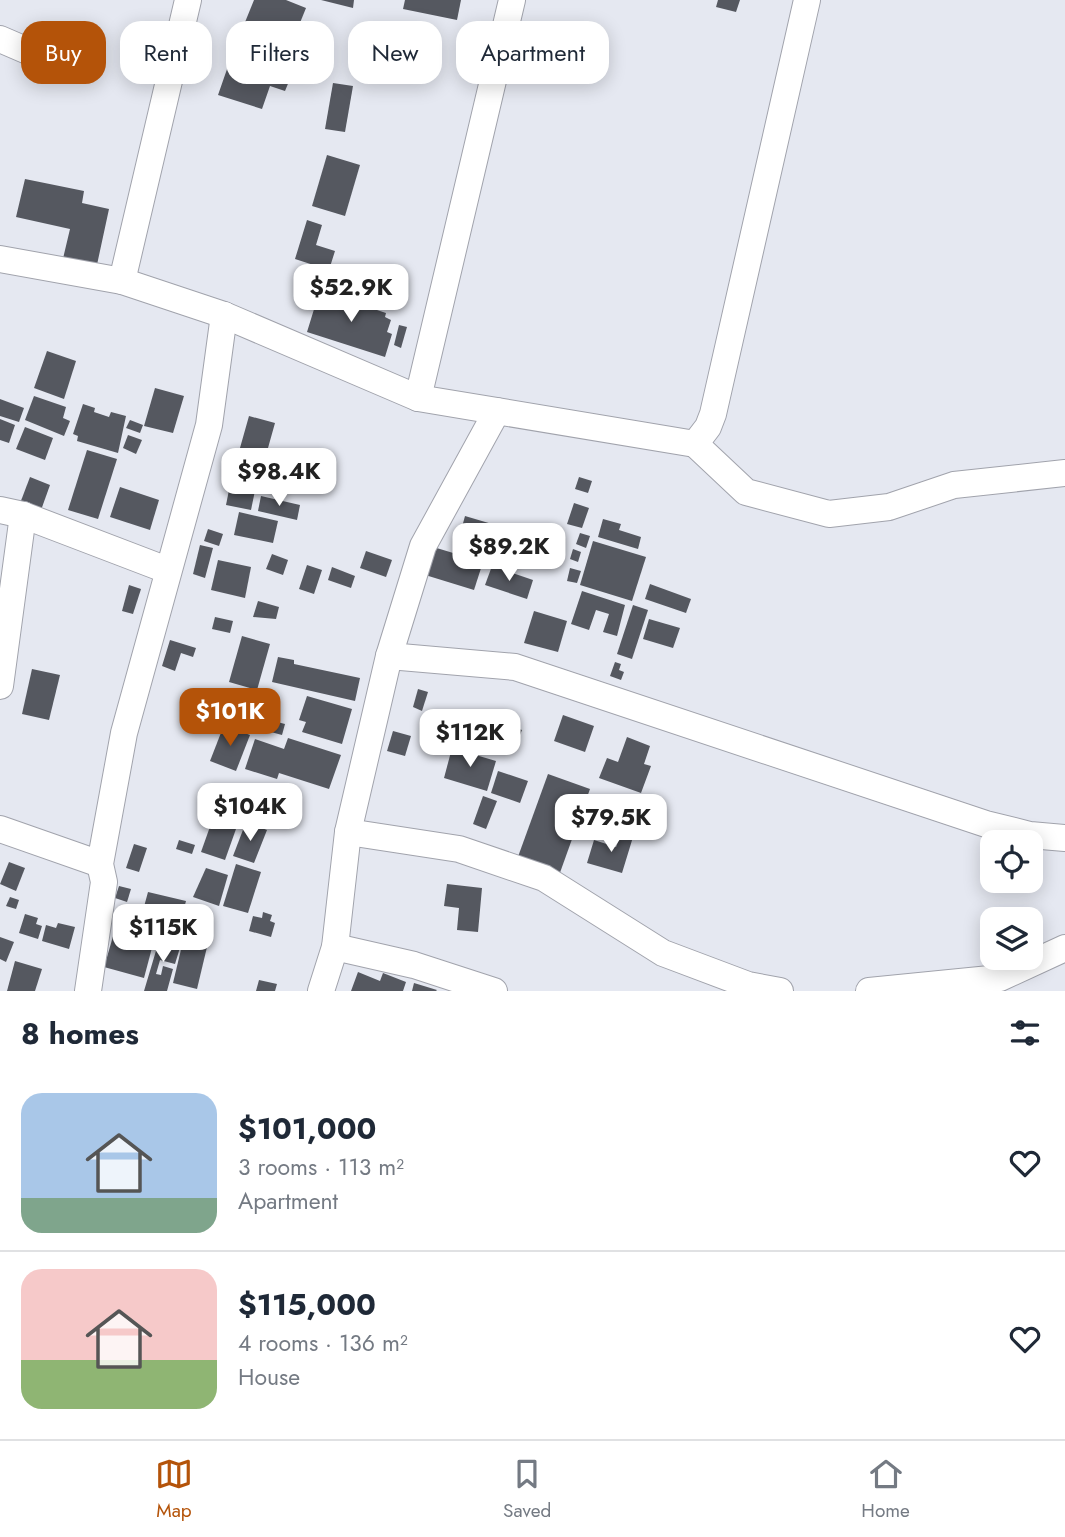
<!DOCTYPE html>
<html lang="en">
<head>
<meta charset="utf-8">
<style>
  body { margin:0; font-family:Jost,sans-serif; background:#f2f2f3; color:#1f2937; height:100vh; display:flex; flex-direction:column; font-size:26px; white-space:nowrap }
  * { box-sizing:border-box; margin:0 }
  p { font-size:23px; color:#747a83 }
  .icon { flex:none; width:38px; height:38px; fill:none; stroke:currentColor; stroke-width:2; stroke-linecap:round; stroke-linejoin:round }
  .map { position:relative; height:991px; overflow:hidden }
  .sheet { display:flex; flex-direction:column; background:#fff; flex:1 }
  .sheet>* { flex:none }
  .banner { position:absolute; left:21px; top:21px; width:700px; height:63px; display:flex; gap:14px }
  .tools { position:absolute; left:980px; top:830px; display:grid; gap:14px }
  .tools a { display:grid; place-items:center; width:63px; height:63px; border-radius:14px; background:#fff; box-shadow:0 4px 18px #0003; font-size:35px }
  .price { position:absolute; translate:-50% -60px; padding:0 16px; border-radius:14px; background:#fff; color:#222; font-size:23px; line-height:46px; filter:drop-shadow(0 2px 4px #0008) }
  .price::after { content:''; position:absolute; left:50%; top:42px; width:21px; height:16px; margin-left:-10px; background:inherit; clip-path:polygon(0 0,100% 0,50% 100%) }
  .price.active { background:#b45309; color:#fff }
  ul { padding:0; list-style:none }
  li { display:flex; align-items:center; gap:21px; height:175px; padding:0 21px }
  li+li { border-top:2px solid #e0e1e3 }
  li span { display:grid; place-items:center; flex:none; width:196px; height:140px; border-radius:21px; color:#555 }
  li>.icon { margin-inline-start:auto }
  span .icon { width:84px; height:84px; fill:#fffc; stroke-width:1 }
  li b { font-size:30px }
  h2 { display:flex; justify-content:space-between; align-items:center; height:84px; padding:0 21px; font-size:30px }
  .pill { padding:0 24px; border-radius:21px; background:#fff; box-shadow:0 4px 18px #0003; font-size:24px; line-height:63px }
  .pill.active { background:#b45309; color:#fff }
  .tabs { display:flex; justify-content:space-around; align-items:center; height:98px; border-top:2px solid #e0e1e3; background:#fff; font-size:19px; color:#747a83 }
  .tabs a { display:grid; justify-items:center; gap:4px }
  .tabs .active { color:#b45309 }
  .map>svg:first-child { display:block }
</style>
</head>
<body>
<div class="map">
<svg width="1065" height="991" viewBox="0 0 1065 991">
  <rect width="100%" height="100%" fill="#e5e8f1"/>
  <g fill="#555860">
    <path d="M254 0H286L306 8 287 55 239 37Z"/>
    <path d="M321 0H354L353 8Z"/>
    <path d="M405 0H461L457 20 403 9Z"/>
    <path d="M718 0H740L736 12 716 7Z"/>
    <path d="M233 52 292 74 285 91 270 86 262 109 218 95Z"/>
    <path d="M333 83 353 86 345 132 325 129Z"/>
    <path d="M327 155 360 165 345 216 312 206Z"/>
    <path d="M25 179 84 191 82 203 109 209 95 274 61 267 70 229 16 217Z"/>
    <path d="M307 220 322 225 316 245 335 251 329 270 295 259Z"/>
    <path d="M319 293 339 299 341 293 367 301 365 306 386 313 385 317 391 320 387 332 392 334 385 357 307 332Z"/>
    <path d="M399 325 407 327 401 348 394 345Z"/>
    <path d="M47 351 76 361 64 399 34 388Z"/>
    <path d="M155 388 184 396 173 433 144 426Z"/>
    <path d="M34 396 66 407 63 418 70 421 64 436 25 420Z"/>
    <path d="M0 399 24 408 19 422 0 416Z"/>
    <path d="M83 404 95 408 94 412 109 417 111 412 126 416 118 453 77 441 78 436 73 434Z"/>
    <path d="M249 416 275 423 268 448 280 451 276 465 238 455Z"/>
    <path d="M0 419 15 425 9 443 0 440Z"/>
    <path d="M130 420 143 425 140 433 126 428Z"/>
    <path d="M25 427 53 438 45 460 16 449Z"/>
    <path d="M128 435 142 440 136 454 123 448Z"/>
    <path d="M87 450 117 459 98 519 68 510Z"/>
    <path d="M232 475 257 481 251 510 226 505Z"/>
    <path d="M30 477 50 485 40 513 19 506Z"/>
    <path d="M579 477 592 481 588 493 575 489Z"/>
    <path d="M120 487 159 500 150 530 110 517Z"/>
    <path d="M261 496 300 505 297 520 258 511Z"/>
    <path d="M574 503 589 508 582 528 567 524Z"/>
    <path d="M239 512 278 521 273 543 234 535Z"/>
    <path d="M465 516 492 524 488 535 462 527Z"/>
    <path d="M603 519 621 524 619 530 641 537 638 549 598 537Z"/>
    <path d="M498 526 534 538 526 562 490 550Z"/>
    <path d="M208 529 223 534 219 546 204 541Z"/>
    <path d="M580 533 590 536 586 548 576 544Z"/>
    <path d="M474 534 488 540 482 554 469 549Z"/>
    <path d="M458 535 466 537 463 547 455 545Z"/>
    <path d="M593 541 646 557 632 601 580 585Z"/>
    <path d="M200 545 213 548 205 578 193 574Z"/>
    <path d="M430 546 483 562 474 590 422 574Z"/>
    <path d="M573 549 581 552 578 562 570 559Z"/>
    <path d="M366 551 392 560 386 577 360 568Z"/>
    <path d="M272 554 288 560 283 575 266 569Z"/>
    <path d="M218 560 251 567 245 598 211 590Z"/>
    <path d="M307 565 322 570 314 594 299 589Z"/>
    <path d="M492 566 533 580 527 599 485 585Z"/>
    <path d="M332 567 355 576 351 588 328 580Z"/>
    <path d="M570 568 581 571 577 583 567 581Z"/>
    <path d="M650 584 691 599 686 613 645 599Z"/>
    <path d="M129 585 141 589 133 614 122 611Z"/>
    <path d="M582 591 625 605 617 636 603 632 609 614 596 610 589 630 571 624Z"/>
    <path d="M258 601 279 607 276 619 253 617Z"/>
    <path d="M633 605 648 610 632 659 617 654Z"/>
    <path d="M534 611 567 621 558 652 524 643Z"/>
    <path d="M215 617 233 621 230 633 212 629Z"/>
    <path d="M649 619 680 628 673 648 643 639Z"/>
    <path d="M242 636 270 644 257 690 229 682Z"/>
    <path d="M170 640 196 648 193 657 181 653 175 671 162 666Z"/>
    <path d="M278 657 294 660V664L360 678 355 701 272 682Z"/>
    <path d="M615 662 621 664 619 670 624 672 621 680 610 676Z"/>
    <path d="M32 669 60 675 49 720 22 714Z"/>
    <path d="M418 689 428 692 422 711 413 707Z"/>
    <path d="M307 696 352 709 342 744 302 732 306 722 299 720Z"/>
    <path d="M563 715 594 726 585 752 554 741Z"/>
    <path d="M258 717 285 724 282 735 256 728Z"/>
    <path d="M224 725 250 735 236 771 210 761Z"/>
    <path d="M511 726 522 730 513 752 502 747Z"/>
    <path d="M393 731 411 736 405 756 387 751Z"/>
    <path d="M627 737 650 746 644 764 651 766 641 793 599 778 607 758 618 762Z"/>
    <path d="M288 738 341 755 329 789 279 773 277 779 245 769 255 739 284 749Z"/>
    <path d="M452 748 496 761 487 791 444 778Z"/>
    <path d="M498 771 528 781 520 803 491 793Z"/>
    <path d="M548 774 590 789 557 881 515 865Z"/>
    <path d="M483 796 497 801 486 829 473 824Z"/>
    <path d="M600 807 613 810 607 833 594 829Z"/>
    <path d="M212 821 236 829 225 860 201 852Z"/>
    <path d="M246 822 267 830 254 863 233 856Z"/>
    <path d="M621 834 633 837 622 873 587 863 594 840 616 847Z"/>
    <path d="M179 840 195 845 192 854 176 849Z"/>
    <path d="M134 844 147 848 139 872 126 868Z"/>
    <path d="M9 862 25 868 16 891 0 884Z"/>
    <path d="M236 864 261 872 248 913 223 906Z"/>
    <path d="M206 868 228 875 219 906 193 897Z"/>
    <path d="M447 884 482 888 478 932 457 930 459 908 444 906Z"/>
    <path d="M119 886 131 889 127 902 115 898Z"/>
    <path d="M148 892 186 901 177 935 143 927 146 915 142 914Z"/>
    <path d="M10 897 19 900 16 909 6 906Z"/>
    <path d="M263 912 272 915 270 921 275 923 271 937 249 931 253 916 262 918Z"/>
    <path d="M25 914 38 918 36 924 42 926 38 939 19 933Z"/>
    <path d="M58 923 75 927 69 949 42 941 46 925 56 928Z"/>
    <path d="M114 933 153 944 144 978 104 967Z"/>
    <path d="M161 934 182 941 175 964 160 960 156 974 161 975 163 966 173 969 167 991H144Z"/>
    <path d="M0 937 14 942 6 962 0 959Z"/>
    <path d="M184 937 207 947 197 989 173 983Z"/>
    <path d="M15 961 42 969 35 991H7Z"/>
    <path d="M358 972 380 981 383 973 406 982 403 991H351Z"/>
    <path d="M259 980 277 984 275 991H256Z"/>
    <path d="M414 983 437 990 436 991H412Z"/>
  </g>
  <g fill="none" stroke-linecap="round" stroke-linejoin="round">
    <defs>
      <g id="minor">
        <path d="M0 39 51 61"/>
        <path d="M0 259 122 281 224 315 418 398 695 444 708 427 713 414 807 0"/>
        <path d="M122 281 188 0"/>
        <path d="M418 398 512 0"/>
        <path d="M695 444 746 492 829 514 889 507 954 485 1065 473"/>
        <path d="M0 510 23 515 167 570"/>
        <path d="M389 656 515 667 986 824 1030 835 1065 838"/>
        <path d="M0 686 23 515"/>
        <path d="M0 829 100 864"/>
        <path d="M348 832 459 849 544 878 663 953 748 985 780 991"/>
        <path d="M335 947 414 965 494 991"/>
        <path d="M88 991 104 882 100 864 124 733 209 425 224 315"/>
        <path d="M321 991 335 947 348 832 389 656 423 546 497 411"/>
        <path d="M869 991 1000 978 1065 948"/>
      </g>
    </defs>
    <use href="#minor" stroke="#a1a3ac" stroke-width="28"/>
    <use href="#minor" stroke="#fff" stroke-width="26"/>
  </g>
</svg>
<div class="tools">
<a><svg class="icon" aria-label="locate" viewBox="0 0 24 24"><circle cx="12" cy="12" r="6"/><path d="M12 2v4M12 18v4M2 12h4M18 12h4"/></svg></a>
<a><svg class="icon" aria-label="layers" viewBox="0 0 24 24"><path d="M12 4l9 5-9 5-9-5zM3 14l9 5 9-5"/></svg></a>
</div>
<b class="price" style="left:351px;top:324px">$52.9K</b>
<b class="price" style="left:279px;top:508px">$98.4K</b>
<b class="price" style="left:509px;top:583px">$89.2K</b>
<b class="price active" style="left:230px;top:748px">$101K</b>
<b class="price" style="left:470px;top:769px">$112K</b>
<b class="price" style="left:250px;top:843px">$104K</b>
<b class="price" style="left:611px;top:854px">$79.5K</b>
<b class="price" style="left:163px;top:964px">$115K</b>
<div class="banner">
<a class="pill active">Buy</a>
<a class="pill">Rent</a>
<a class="pill">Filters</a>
<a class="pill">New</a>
<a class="pill">Apartment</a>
</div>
</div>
<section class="sheet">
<h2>8 homes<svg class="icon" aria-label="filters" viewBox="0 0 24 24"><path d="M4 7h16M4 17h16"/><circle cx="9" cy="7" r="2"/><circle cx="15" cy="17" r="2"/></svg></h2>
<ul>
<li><span style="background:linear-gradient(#a9c7e8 75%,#7fa58c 0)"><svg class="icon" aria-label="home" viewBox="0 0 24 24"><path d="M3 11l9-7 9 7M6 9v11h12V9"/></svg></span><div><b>$101,000</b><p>3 rooms · 113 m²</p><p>Apartment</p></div><svg class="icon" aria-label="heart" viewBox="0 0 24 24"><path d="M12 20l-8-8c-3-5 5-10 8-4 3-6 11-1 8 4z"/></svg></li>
<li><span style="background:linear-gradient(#f6c9c9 65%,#8fb573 0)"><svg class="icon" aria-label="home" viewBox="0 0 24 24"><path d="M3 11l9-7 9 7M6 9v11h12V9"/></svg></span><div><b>$115,000</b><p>4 rooms · 136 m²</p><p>House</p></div><svg class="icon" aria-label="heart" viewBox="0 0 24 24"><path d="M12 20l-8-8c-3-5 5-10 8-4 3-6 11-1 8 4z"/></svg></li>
</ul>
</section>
<nav class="tabs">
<a class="active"><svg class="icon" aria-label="map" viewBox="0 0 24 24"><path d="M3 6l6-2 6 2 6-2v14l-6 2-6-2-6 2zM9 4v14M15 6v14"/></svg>Map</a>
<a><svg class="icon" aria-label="saved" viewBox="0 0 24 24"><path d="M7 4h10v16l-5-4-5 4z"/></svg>Saved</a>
<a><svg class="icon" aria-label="home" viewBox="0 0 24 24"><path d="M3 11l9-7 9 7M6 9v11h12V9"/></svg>Home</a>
</nav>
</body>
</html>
